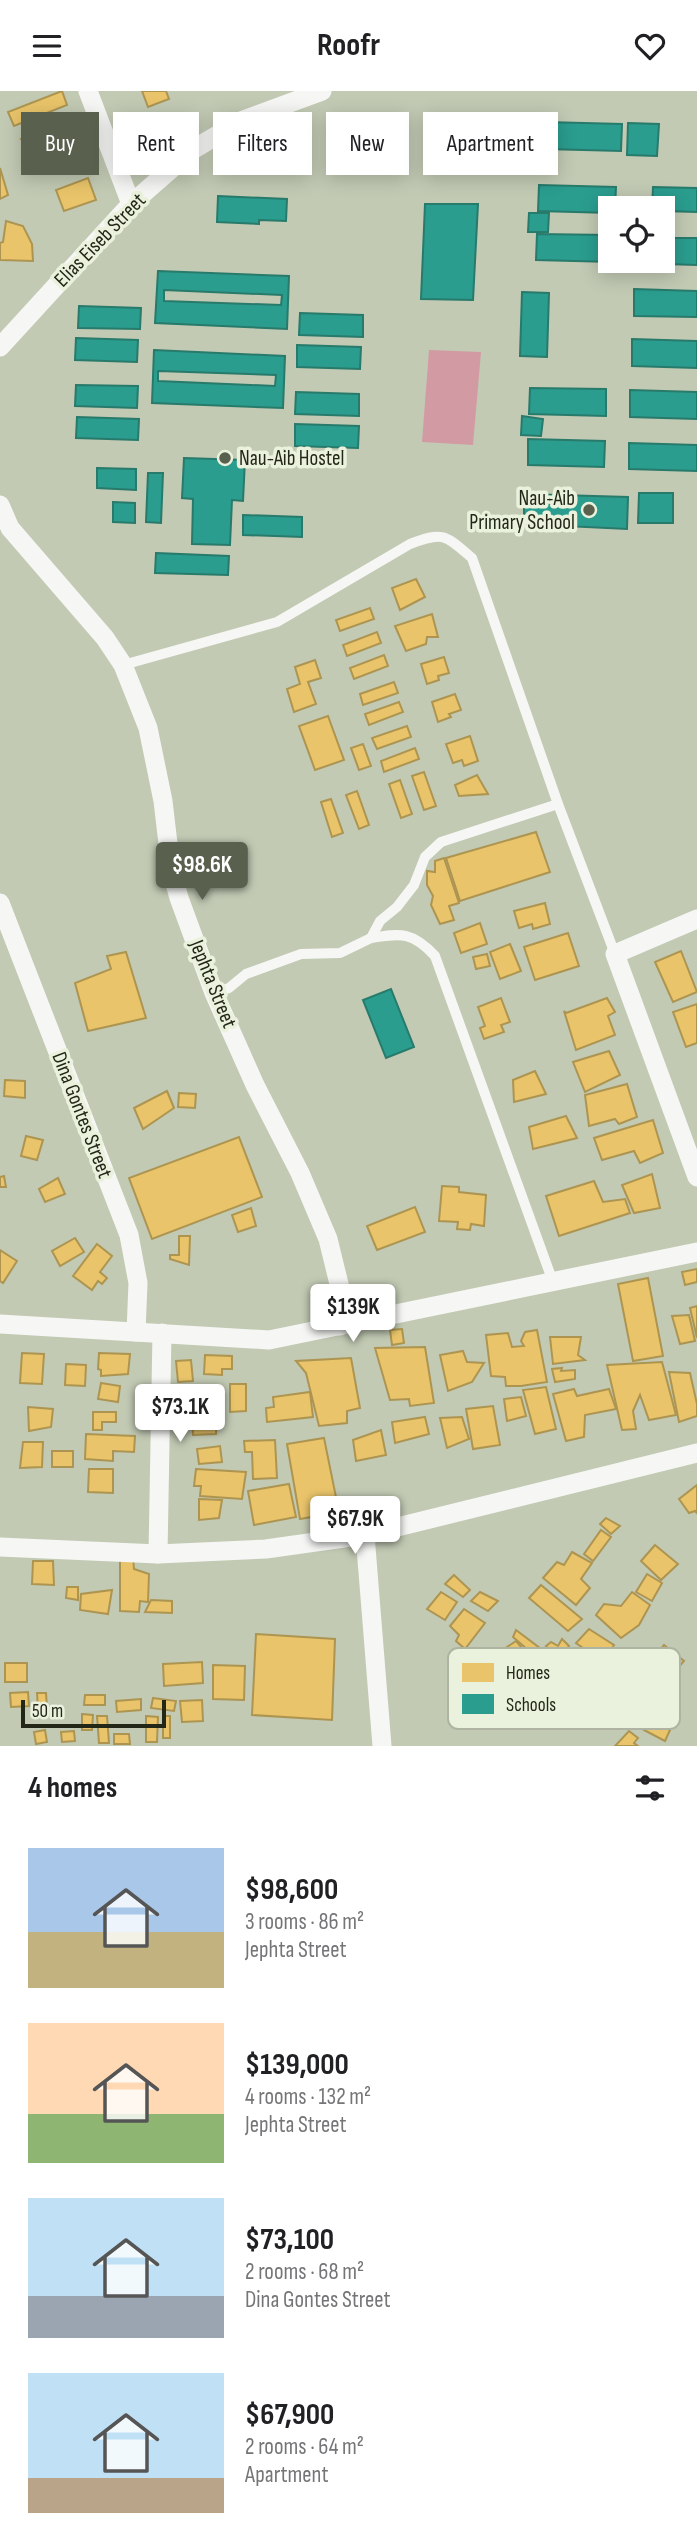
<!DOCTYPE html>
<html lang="en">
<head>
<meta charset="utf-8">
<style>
  body { margin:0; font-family:"Sofia Sans Condensed",sans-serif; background:#f6f6f6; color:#202124; height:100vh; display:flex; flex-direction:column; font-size:26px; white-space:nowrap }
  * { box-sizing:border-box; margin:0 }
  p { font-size:23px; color:#757577 }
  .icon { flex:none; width:38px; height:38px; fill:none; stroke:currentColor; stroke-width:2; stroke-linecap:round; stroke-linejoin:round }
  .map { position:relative; height:1655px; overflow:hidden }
  .side { display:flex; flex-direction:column; background:#fff; flex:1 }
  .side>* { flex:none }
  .top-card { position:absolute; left:21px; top:21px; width:656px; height:63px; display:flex; gap:14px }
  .controls { position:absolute; left:598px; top:105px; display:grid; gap:14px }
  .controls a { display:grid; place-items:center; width:77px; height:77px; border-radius:0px; background:#fff; box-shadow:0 4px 18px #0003; font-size:35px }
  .scale { position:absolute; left:21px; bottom:18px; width:145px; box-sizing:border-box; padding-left:7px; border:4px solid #222717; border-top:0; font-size:19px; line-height:24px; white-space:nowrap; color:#222717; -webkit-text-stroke:5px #eaf1dc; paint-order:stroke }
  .price { position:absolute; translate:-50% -60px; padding:0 16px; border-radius:7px; background:#fff; color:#222; font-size:23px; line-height:46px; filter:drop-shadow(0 2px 4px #0008) }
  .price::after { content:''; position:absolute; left:50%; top:42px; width:21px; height:16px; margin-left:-10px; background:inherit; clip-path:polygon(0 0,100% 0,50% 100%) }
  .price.on { background:#5a604e; color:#fff }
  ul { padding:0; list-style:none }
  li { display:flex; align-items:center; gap:21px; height:175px; padding:0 28px }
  li span { display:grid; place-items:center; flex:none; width:196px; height:140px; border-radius:0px; color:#555 }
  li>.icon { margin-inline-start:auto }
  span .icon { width:84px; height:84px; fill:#fffc; stroke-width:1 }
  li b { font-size:30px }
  h2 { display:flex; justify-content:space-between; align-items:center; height:84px; padding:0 28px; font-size:30px }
  .pill { padding:0 24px; border-radius:0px; background:#fff; box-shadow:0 4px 18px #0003; font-size:24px; line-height:63px }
  .pill.on { background:#5a604e; color:#fff }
  header { display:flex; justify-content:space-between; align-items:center; height:91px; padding:0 28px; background:#fff; font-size:32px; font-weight:700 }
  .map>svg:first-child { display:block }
</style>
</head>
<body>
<header><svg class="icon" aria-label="menu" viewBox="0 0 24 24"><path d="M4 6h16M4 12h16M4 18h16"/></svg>Roofr<svg class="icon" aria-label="heart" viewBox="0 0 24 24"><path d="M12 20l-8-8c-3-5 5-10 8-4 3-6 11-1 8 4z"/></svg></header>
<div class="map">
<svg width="697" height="1655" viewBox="0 0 697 1655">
  <rect width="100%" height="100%" fill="#c2cab4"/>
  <path fill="#d29ba3" d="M429 259 481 261 473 354 422 351Z"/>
  <g fill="#e9c46a" stroke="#ad9551" stroke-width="2">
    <path d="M62 0 67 14 14 35 8 21Z"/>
    <path d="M142 0H166L169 8 148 16Z"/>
    <path d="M58 39 71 65 40 80 21 48Z"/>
    <path d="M0 77 8 104 0 108Z"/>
    <path d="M88 87 96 109 64 120 56 99Z"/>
    <path d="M6 130 23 135 32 153 33 170 0 169V152L3 151Z"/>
    <path d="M416 488 425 506 400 519 392 497Z"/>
    <path d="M370 517 374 528 340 540 336 529Z"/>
    <path d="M432 523 438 546H427L426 553 406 560 395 535Z"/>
    <path d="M377 541 381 552 347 565 343 554Z"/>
    <path d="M384 564 388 575 354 588 350 577Z"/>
    <path d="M444 566 449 582 438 585 439 589 427 593 421 573Z"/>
    <path d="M315 569 321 587 308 591 316 613 294 621 287 598 300 593 295 576Z"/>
    <path d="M394 591 398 602 363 614 360 603Z"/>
    <path d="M455 603 461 619 449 623 451 626 438 631 432 611Z"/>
    <path d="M399 611 403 621 369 634 365 623Z"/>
    <path d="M328 625 344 669 315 679 299 635Z"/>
    <path d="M407 635 411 646 377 658 372 647Z"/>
    <path d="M470 645 478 670 464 675 462 669 453 672 446 653Z"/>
    <path d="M363 653 371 675 359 679 351 657Z"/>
    <path d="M415 657 419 668 384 681 381 670Z"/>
    <path d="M424 681 436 715 424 719 412 685Z"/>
    <path d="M477 684 488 703 459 705 455 694Z"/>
    <path d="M400 689 412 723 401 727 389 693Z"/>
    <path d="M357 700 369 734 359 738 346 704Z"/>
    <path d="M331 708 343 742 332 746 321 711Z"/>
    <path d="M536 741 550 781 460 810 446 767Z"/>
    <path d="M444 767 459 812 449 815 454 829 440 833 431 814 433 805 427 794V780L435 781V770Z"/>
    <path d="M545 812 550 833 533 838 532 833 519 837 514 820Z"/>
    <path d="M480 832 487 853 461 862 454 842Z"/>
    <path d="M568 842 579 875 535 889 524 856Z"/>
    <path d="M510 853 521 880 500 888 490 861Z"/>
    <path d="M681 860 697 901 673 911 655 871Z"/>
    <path d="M126 861 146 927 88 940 75 892 111 878 107 865Z"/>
    <path d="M487 863 490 875 476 878 473 866Z"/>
    <path d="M501 907 510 931 501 934 504 941 484 948 480 937 485 935 478 916Z"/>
    <path d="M607 907 615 921 608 925 615 944 576 959 564 920 566 922Z"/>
    <path d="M697 913V952L686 956 673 921Z"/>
    <path d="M609 960 620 984 585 1001 573 971Z"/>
    <path d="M535 980 546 1003 514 1011 513 989Z"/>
    <path d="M5 989 25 990V1007L4 1005Z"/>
    <path d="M627 993 637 1026 619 1033 615 1028 589 1035 585 1004Z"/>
    <path d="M167 1000 174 1017 143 1038 134 1017Z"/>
    <path d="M179 1002 196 1003 195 1017 178 1016Z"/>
    <path d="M566 1025 577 1047 533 1058 529 1036Z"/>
    <path d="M653 1029 663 1062 640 1072 634 1060 602 1069 594 1047Z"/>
    <path d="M26 1045 43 1049 37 1069 21 1065Z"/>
    <path d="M239 1046 262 1106 152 1148 129 1087Z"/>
    <path d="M652 1083 660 1117 634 1122 622 1094Z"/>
    <path d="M4 1085 6 1096H0V1086Z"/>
    <path d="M58 1087 65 1103 45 1111 39 1098Z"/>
    <path d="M594 1090 603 1111 625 1108 630 1122 559 1145 546 1105Z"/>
    <path d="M442 1095 459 1096V1101L486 1104 484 1135 471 1133 470 1139 457 1138 458 1131 439 1130Z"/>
    <path d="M415 1116 425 1141 377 1159 367 1135Z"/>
    <path d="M251 1117 256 1135 238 1141 232 1124Z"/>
    <path d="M179 1145H190L189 1174 170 1168V1164H179Z"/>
    <path d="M75 1147 84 1161 60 1175 52 1160Z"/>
    <path d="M97 1153 112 1165 100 1181 107 1187 102 1193 98 1190 92 1199 73 1185Z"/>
    <path d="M0 1159 17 1170 3 1192 0 1190Z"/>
    <path d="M697 1178V1191L685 1194 682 1181Z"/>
    <path d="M648 1187 663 1265 633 1270 618 1193Z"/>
    <path d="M697 1215V1247L690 1217Z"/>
    <path d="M689 1224 695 1250 680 1253 672 1225Z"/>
    <path d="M402 1238 404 1252 392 1254 390 1239Z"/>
    <path d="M537 1239 547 1291 521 1295H506L505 1286 491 1285 486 1244 508 1242 512 1256 524 1255 521 1250 525 1241Z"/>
    <path d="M550 1246H581L578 1264 585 1269 553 1273Z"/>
    <path d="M425 1256 434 1312 410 1315 409 1308 390 1309 375 1257Z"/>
    <path d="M463 1260 467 1271 484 1272 472 1291 448 1300 440 1264Z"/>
    <path d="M22 1262 44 1263 42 1293 20 1292Z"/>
    <path d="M99 1262 130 1263 128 1283 101 1285V1279L98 1278Z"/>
    <path d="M205 1264 232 1265V1278H222V1284L204 1283Z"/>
    <path d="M351 1267 360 1317 347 1320V1332L319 1335 306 1282 296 1270Z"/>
    <path d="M191 1269 193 1290 178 1291 176 1270Z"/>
    <path d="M662 1271 676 1324 649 1329 640 1304 633 1320 636 1338 622 1339 607 1274Z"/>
    <path d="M66 1273 86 1274 85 1295 65 1294Z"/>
    <path d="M562 1277 561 1280 575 1279V1288L555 1291 552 1278Z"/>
    <path d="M669 1281 690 1282 697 1313V1325L679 1331Z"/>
    <path d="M101 1292 120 1295 118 1311 98 1308Z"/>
    <path d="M230 1293H246V1320L230 1321Z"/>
    <path d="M546 1296 556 1338 535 1343 523 1299Z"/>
    <path d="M215 1298 216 1315 205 1316V1310L194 1311 193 1299Z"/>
    <path d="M574 1298 577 1305 609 1298 616 1318 585 1324 584 1346 566 1350 553 1303Z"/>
    <path d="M310 1301 313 1326 267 1331 266 1317 274 1316 273 1306Z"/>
    <path d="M521 1306 526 1325 507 1330 504 1308Z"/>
    <path d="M493 1315 500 1354 473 1358 466 1318Z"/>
    <path d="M28 1316 53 1318 51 1336 29 1340Z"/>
    <path d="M93 1321H116V1331H102V1339H93Z"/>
    <path d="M216 1324V1343L193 1344 192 1325Z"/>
    <path d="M425 1326 429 1343 395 1352 392 1331Z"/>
    <path d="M462 1326 469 1348 447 1357 440 1327Z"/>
    <path d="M381 1339 386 1364 356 1370 353 1349Z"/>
    <path d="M86 1343 135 1345 134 1361 113 1360V1370L85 1368Z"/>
    <path d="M324 1347 339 1421 300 1428 287 1353Z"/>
    <path d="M275 1349 277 1387 253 1388 252 1361H245L244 1350Z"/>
    <path d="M23 1351H43L42 1376 20 1377Z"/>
    <path d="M220 1355 222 1371 199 1373 197 1358Z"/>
    <rect x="52" y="1360" width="21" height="16"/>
    <path d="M89 1378H113V1402L88 1401Z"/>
    <path d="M196 1378 246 1381 242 1408 200 1405 201 1395H194Z"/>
    <path d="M289 1393 296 1426 254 1434 248 1400Z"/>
    <path d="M697 1394V1422L695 1420 689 1422 679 1408Z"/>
    <path d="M199 1408 222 1409 219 1427 199 1429Z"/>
    <path d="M606 1427 620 1435 611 1443 600 1433Z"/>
    <path d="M601 1439 611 1446 593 1470 584 1463Z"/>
    <path d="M655 1454 678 1473 661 1489 641 1470Z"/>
    <path d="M572 1461 592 1472 581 1488 590 1497 576 1514 543 1487 557 1471 564 1474Z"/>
    <path d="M133 1466 134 1478 149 1483 148 1511 140 1510 139 1521 120 1520V1467Z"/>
    <path d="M33 1470H53L54 1494 32 1493Z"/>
    <path d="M647 1483 662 1492 652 1510 636 1501Z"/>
    <path d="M454 1484 470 1499 463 1506 445 1493Z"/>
    <path d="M541 1494 582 1528 568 1540 529 1507Z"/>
    <path d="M67 1496H78V1509L66 1507Z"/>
    <path d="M112 1499 108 1523 80 1519 81 1503Z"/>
    <path d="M441 1501 457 1511 445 1529 427 1518Z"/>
    <path d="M480 1501 498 1510 488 1520 471 1510Z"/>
    <path d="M632 1501 650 1514 639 1534 621 1547 596 1524 604 1513 621 1515Z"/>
    <path d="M151 1509 172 1510V1522L145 1521Z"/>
    <path d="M464 1518 485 1532 465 1558 456 1550 459 1544 450 1535Z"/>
    <path d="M589 1538 614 1554 603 1571 576 1552Z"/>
    <path d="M516 1539 545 1561 542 1571 513 1546Z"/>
    <path d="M256 1543 335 1548 332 1629 252 1624Z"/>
    <path d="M562 1548 569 1555 553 1579 542 1571 553 1562 546 1555 551 1551 558 1555Z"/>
    <path d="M516 1550 535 1572 520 1581 498 1562Z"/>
    <path d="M664 1554 684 1570 668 1589 649 1573Z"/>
    <path d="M202 1571 203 1592 164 1595 163 1573Z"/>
    <rect x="5" y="1572" width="22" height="19"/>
    <path d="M213 1574 245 1575 244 1609 213 1608Z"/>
    <path d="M28 1601 29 1615 11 1616 10 1602Z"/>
    <path d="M37 1602H46L47 1617H38Z"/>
    <path d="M85 1604H105V1614H84Z"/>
    <path d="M153 1607 176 1610 174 1620 151 1617Z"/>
    <path d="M141 1608V1619L117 1621 116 1610Z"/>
    <path d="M202 1609 203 1630 182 1631 180 1610Z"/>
    <path d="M82 1623 93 1624 92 1639H82Z"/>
    <path d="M97 1625H107L109 1652H99Z"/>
    <path d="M146 1625 158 1626 157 1651H146Z"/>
    <rect x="163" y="1625" width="7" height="22"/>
    <path d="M649 1629 670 1639 665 1650 644 1639Z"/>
    <path d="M45 1639 47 1651 36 1653 34 1641Z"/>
    <path d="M74 1640 75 1650 62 1651 61 1641Z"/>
    <path d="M629 1640 638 1647 634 1652 638 1655H615Z"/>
    <path d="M114 1643H129L130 1653H114Z"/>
  </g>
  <g fill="#2a9d8f" stroke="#287a6b" stroke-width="2" fill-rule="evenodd">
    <path d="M545 31 622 33 621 60 545 58Z"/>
    <path d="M628 32 659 33 657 65 627 64Z"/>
    <path d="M539 94 616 96 615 117H611V122L538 120Z"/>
    <path d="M653 96 697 97V121L663 120V117H652Z"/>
    <path d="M218 105 287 108 286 130 259 129V133L217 131Z"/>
    <path d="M425 113H478L473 209 421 208Z"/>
    <path d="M529 122H549L548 141H528Z"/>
    <path d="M537 143 611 144V170L613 171 536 169Z"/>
    <path d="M663 147H697V174L634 172V170H663Z"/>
    <path d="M158 180 289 185 287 238 155 232ZM164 199 282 204 281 214 164 210Z"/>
    <path d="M634 198 697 200V226L634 225Z"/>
    <path d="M522 201 549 202 547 266 520 265Z"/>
    <path d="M79 215 141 217 140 238 78 237Z"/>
    <path d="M300 222 363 224V246L299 244Z"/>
    <path d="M76 247 138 249 137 271 75 269Z"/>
    <path d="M632 248 697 250V277L632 275Z"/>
    <path d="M297 254 361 256 360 278 297 276Z"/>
    <path d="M154 259 285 265 283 317 152 312ZM158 280 276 284 275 295 158 290Z"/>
    <path d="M76 294 138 295 137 317 75 315Z"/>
    <path d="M530 297 606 298V325L529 323Z"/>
    <path d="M630 299 697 301V328L630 326Z"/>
    <path d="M296 301 359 303V325L295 323Z"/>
    <path d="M522 325 543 328 541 345 521 344Z"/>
    <path d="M77 326 139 328 138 349 76 347Z"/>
    <path d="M295 333 359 335 358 357 295 355Z"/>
    <path d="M528 348 605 350 604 376 528 374Z"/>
    <path d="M629 352 697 354V380L629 378Z"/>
    <path d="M184 367 245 369 243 410 232 409 230 454 192 453 193 408 182 407Z"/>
    <path d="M97 377 136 378V399L97 397Z"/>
    <path d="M148 382H163L161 432 146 431Z"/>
    <path d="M639 402H673V432H638Z"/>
    <path d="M524 403 628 406 627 438 524 433Z"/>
    <path d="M113 411 135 412V432L113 431Z"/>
    <path d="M243 424 302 426V446L243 444Z"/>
    <path d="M156 462 229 465 228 484 155 482Z"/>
    <path d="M391 898 414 956 386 967 363 909Z"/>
  </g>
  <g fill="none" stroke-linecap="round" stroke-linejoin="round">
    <g stroke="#f6f7f4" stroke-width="10">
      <path d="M123 574 277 531 410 453C444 440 445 444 472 467L558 713 615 863"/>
      <path d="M371 847C402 842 413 841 435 865L553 1191"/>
      <path d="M214 902 229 897 246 883 301 863 340 862 371 847 380 830 397 816 414 794 425 766 441 751 558 713"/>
    </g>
    <g stroke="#f6f7f4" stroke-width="19">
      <path d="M88 0 131 113"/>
      <path d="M0 256 131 113 194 58 241 30 322 0"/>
      <path d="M0 414 10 437 105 547 123 574 148 637 163 710 171 778 179 807 214 902 255 994 300 1082 328 1148 341 1201 340 1235"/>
      <path d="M0 812 129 1144 138 1192 136 1241"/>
      <path d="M697 828 615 863 697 1086"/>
      <path d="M0 1233 269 1249 697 1161"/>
      <path d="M365 1444 382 1655"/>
      <path d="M0 1456 158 1463 266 1458 365 1444 697 1362"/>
      <path d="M158 1463 162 1242"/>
    </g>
  </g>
  <g fill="#5a604e" stroke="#eaf1dc" stroke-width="2.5">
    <circle cx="225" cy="367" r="7"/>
    <circle cx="589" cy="419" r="7"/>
  </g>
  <g text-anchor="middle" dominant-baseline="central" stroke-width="7" stroke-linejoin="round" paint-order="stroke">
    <g font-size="21" fill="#222717" stroke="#eaf1dc">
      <text transform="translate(100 149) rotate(-46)">Elias Eiseb Street</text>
      <text transform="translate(213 893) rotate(68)">Jephta Street</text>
      <text transform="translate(82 1024) rotate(69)">Dina Gontes Street</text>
    </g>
    <g font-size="21" fill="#222717" stroke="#eaf1dc" text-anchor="start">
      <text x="239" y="367">Nau-Aib Hostel</text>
      <text x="575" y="407" text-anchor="end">Nau-Aib<tspan x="575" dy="24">Primary School</tspan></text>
    </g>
  </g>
  <rect x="448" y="1557" width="232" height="81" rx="10" fill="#eaf1dc" stroke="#aeb4a1" stroke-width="2"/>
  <rect x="462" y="1572" width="32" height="19" fill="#e9c46a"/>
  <rect x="462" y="1603" width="32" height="20" fill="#2a9d8f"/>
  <g font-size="19" fill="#222717">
    <text x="506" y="1588">Homes</text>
    <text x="506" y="1620">Schools</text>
  </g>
</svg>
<div class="controls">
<a><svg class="icon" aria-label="locate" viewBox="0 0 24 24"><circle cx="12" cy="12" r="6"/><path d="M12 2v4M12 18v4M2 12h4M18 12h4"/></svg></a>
</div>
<div class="scale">50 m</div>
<b class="price on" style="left:202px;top:811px">$98.6K</b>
<b class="price" style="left:353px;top:1253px">$139K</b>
<b class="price" style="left:180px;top:1353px">$73.1K</b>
<b class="price" style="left:355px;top:1465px">$67.9K</b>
<div class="top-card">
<a class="pill on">Buy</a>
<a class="pill">Rent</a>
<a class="pill">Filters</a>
<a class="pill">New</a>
<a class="pill">Apartment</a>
</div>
</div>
<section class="side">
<h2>4 homes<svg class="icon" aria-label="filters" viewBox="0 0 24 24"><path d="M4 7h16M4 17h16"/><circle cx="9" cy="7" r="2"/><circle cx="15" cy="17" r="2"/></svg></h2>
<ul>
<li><span style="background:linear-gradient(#a9c7e8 60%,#c2b280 0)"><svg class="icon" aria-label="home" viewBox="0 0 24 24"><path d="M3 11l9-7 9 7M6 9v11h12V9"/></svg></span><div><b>$98,600</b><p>3 rooms · 86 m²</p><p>Jephta Street</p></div></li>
<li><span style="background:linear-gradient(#ffd9b3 65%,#8fb573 0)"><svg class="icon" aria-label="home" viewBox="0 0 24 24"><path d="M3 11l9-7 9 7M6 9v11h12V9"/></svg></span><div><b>$139,000</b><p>4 rooms · 132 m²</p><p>Jephta Street</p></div></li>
<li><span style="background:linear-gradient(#bfe0f5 70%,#9aa5b1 0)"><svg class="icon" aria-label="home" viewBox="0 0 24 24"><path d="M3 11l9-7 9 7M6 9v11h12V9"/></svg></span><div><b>$73,100</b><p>2 rooms · 68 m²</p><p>Dina Gontes Street</p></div></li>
<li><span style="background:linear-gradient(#bfe0f5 75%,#b9a48a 0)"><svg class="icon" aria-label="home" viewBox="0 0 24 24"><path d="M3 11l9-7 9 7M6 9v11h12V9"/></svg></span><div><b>$67,900</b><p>2 rooms · 64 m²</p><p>Apartment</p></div></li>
</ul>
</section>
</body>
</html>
